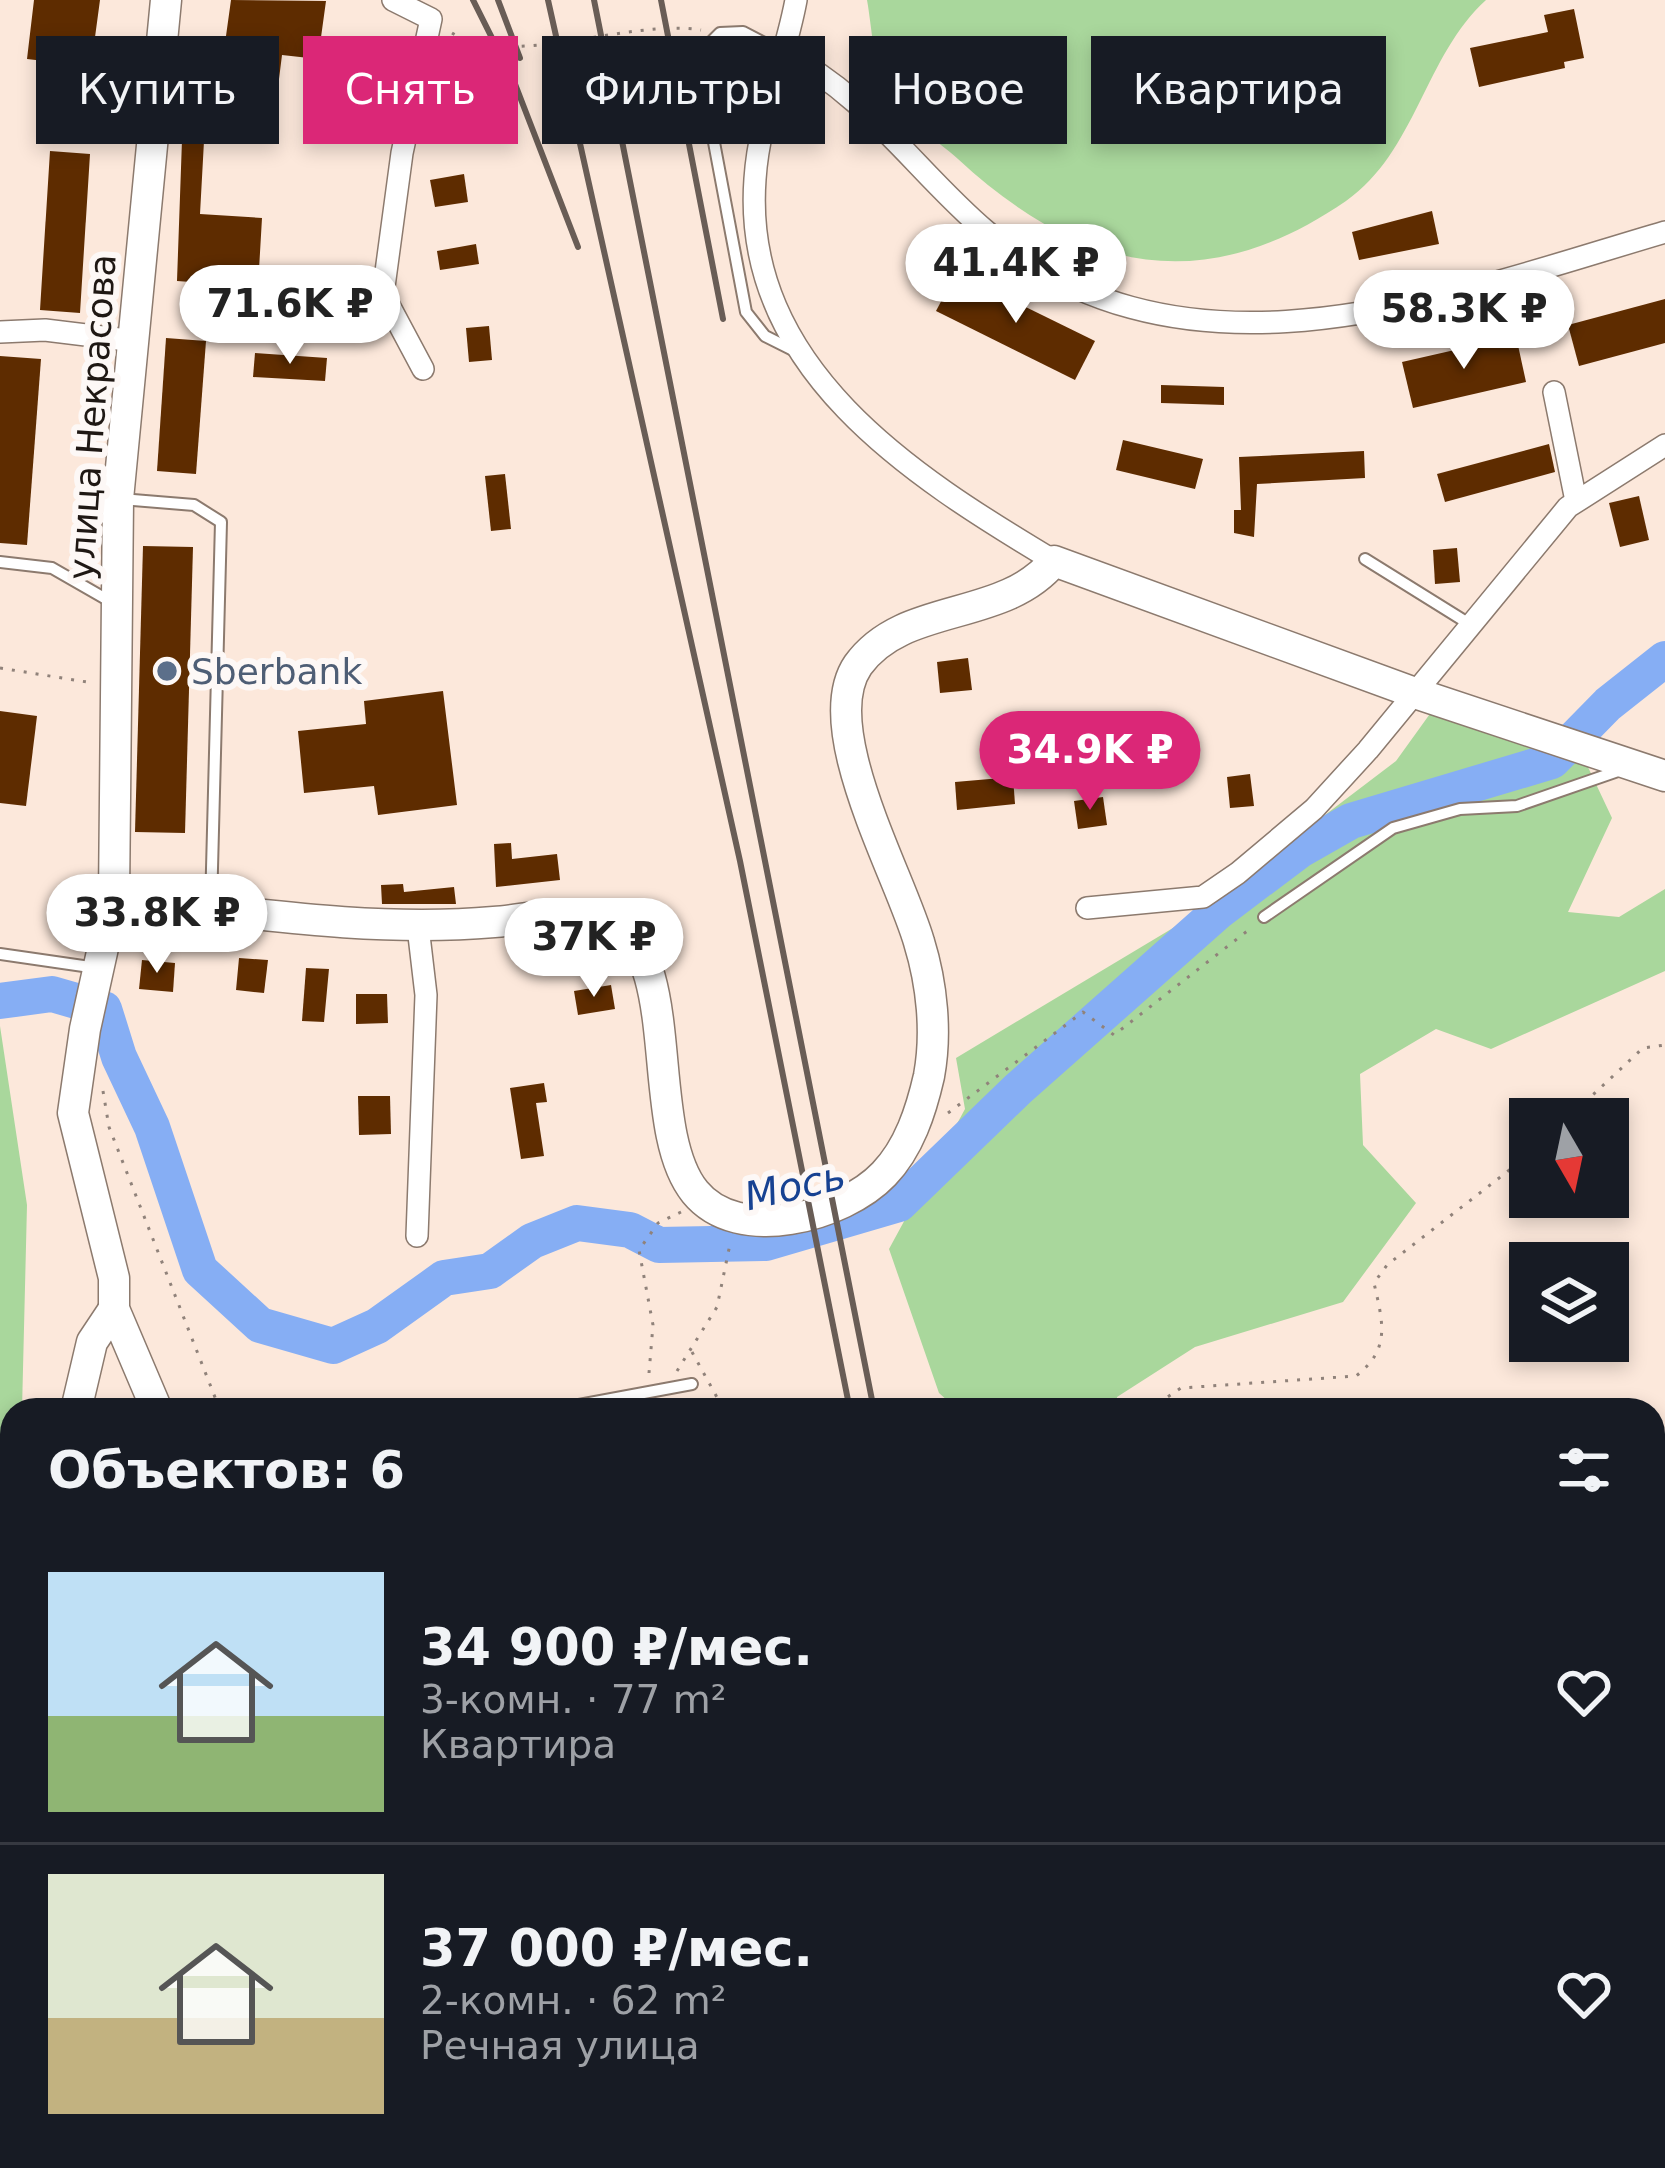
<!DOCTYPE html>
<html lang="ru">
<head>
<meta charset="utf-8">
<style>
  body { margin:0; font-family:"DejaVu Sans",sans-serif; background:#20242c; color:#f1f3f6; height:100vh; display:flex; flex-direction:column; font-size:45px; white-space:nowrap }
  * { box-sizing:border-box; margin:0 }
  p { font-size:39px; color:#9ea1a6 }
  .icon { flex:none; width:66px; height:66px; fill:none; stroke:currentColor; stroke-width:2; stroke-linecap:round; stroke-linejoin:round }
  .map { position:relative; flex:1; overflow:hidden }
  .details { position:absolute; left:0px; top:1398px; width:1665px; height:771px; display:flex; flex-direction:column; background:#171b24; border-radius:36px 36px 0 0; box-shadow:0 6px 18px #0003 }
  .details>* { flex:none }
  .top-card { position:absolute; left:36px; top:36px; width:1593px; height:108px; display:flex; gap:24px }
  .needle { width:78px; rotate:171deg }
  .tools { position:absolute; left:1509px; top:1098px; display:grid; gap:24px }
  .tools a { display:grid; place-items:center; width:120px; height:120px; border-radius:0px; background:#171b24; box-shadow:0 6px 18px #0003; font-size:60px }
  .price { position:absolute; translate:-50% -102px; padding:0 27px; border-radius:42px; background:#fff; color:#222; font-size:39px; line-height:78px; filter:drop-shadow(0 3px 6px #0008) }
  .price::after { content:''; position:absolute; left:50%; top:72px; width:36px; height:27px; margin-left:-18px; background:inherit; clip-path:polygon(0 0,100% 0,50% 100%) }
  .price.on { background:#db2777; color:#fff }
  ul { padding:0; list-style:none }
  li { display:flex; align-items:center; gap:36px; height:300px; padding:0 48px }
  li+li { border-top:3px solid #363941 }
  li span { display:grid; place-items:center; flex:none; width:336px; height:240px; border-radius:0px; color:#555 }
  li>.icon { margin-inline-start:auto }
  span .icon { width:144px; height:144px; fill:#fffc; stroke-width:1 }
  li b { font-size:51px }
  h2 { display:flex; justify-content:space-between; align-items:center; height:144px; padding:0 48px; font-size:51px }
  .chip { padding:0 42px; border-radius:0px; background:#171b24; box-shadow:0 6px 18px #0003; font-size:42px; line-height:108px }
  .chip.on { background:#db2777; color:#fff }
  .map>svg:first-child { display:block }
</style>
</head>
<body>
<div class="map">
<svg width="1665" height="2168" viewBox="0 0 1665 2168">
  <rect width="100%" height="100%" fill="#fce8db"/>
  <g fill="#a9d79c">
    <path d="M867 0H1486C1425 55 1416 152 1346 201 1202 300 1079 271 958 159 937 140 898 115 886 90 873 63 872 28 867 0Z"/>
    <path d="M1432 711 1587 765 1612 818 1568 912 1619 917 1665 889V971L1491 1049 1436 1029 1360 1074 1363 1145 1416 1203 1343 1302 1195 1347 1117 1397 1116 1410H958L939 1393 889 1249 965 1109 956 1058 1188 919 1396 761Z"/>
    <path d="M0 1026 27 1205 22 1410H12V1479L0 1478Z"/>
    <path d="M1071 2157H1222L1221 2168H1075Z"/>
  </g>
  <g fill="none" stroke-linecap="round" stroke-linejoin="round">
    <path stroke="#86aef4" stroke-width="36" d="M0 1001 52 994 104 1009 119 1057 152 1127 200 1270 260 1325 333 1346 377 1326 444 1278 490 1271 532 1241 577 1223 630 1230 659 1245 766 1243 899 1204 1018 1089 1219 911 1300 850 1351 821 1552 761 1608 704 1665 659"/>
  </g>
  <g fill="#5e2c00">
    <path d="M34 0H100L93 52 55 48 53 62 27 59Z"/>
    <path d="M231 0 326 1 318 59 282 55 278 87 220 79Z"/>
    <path d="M1574 9 1584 58 1564 62 1565 68 1479 87 1470 48 1548 32 1544 15Z"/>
    <path d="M182 140 204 141 200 214 262 218 258 287 177 281Z"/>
    <path d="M50 151 90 154 80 313 40 310Z"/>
    <path d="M464 174 468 202 435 207 430 180Z"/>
    <path d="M1432 211 1439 244 1359 260 1352 232Z"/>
    <path d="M476 244 479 264 440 270 437 251Z"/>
    <path d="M956 273 1095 341 1075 380 936 311Z"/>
    <path d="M1665 299V343L1579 366 1568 325Z"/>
    <path d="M489 326 492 360 469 362 466 328Z"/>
    <path d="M1516 336 1526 382 1413 408 1402 362Z"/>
    <path d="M166 338 206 341 196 474 157 471Z"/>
    <path d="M255 353 327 358 325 381 253 377Z"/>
    <path d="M0 356 41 359 27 545 0 543Z"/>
    <path d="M1161 385 1224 387V405L1161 403Z"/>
    <path d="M1123 440 1203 459 1195 489 1116 470Z"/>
    <path d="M1549 444 1555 472 1445 502 1437 474Z"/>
    <path d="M1364 451 1365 478 1257 484 1254 537 1234 533V510H1241L1239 457Z"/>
    <path d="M505 474 511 529 491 531 485 476Z"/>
    <path d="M1639 496 1649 540 1620 547 1609 503Z"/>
    <path d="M143 546 193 547 185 833 135 832Z"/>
    <path d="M1457 548 1460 582 1435 584 1433 550Z"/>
    <path d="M968 658 972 690 940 693 937 662Z"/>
    <path d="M271 662H322V683L271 684Z"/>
    <path d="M443 691 457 805 378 815 374 786 304 793 298 731 366 724 364 701Z"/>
    <path d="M0 711 37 716 26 806 0 803Z"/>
    <path d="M1250 774 1254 806 1230 808 1227 777Z"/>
    <path d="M1013 777 1015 804 957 810 955 782Z"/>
    <path d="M1103 797 1107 825 1078 829 1074 801Z"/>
    <path d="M511 843 512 859 557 854 560 880 496 887 494 844Z"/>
    <path d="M403 884 404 892 454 887 456 904H382L381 885Z"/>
    <path d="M239 958 268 960 264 993 236 990Z"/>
    <path d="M142 960 175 963 173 992 139 989Z"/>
    <path d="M306 968 329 969 324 1022 302 1021Z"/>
    <path d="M611 985 615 1009 578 1015 574 991Z"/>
    <path d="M356 994H387L388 1023 356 1024Z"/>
    <path d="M544 1083 547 1102 536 1103 544 1156 521 1159 510 1088Z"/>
    <path d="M358 1096H390L391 1134 359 1135Z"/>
  </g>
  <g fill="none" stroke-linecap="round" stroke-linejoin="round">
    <defs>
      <g id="lane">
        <path d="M782 52 743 32 720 33 706 47 703 84 746 312 765 336 799 353"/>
        <path d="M121 499 194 505 221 522 211 907"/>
        <path d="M1365 559 1471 625"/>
        <path d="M0 562 52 568 113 603"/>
        <path d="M1264 917 1393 828 1460 809 1517 806 1621 770"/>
        <path d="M0 954 97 968"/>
        <path d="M552 1410 692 1384"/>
        <path d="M319 2168 349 2157"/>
      </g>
      <g id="street">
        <path d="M393 0 431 19 402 153 383 294 423 369"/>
        <path d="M796 0C785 60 759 117 755 179 741 368 912 476 1054 561"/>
        <path d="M783 53C866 93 918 174 987 232 1188 399 1447 296 1665 232"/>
        <path d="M0 332 45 330 135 341"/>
        <path d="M1554 392 1576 501"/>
        <path d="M1087 908 1203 897 1238 873 1314 809 1368 750 1568 507 1665 445"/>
        <path d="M417 1236 426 995 418 927"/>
        <path d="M0 1485 12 1486"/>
        <path d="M0 1880 12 1883"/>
      </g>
      <g id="secondary">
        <path d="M114 898C240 911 367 933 494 922 531 919 576 907 611 923 684 956 643 1128 695 1192 738 1245 843 1217 884 1174 909 1148 921 1111 929 1076 937 1033 932 984 919 942 900 875 815 727 858 665 904 601 1003 623 1054 561L1415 693 1665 776"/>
        <path d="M76 1410 92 1342 114 1309"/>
        <path d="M157 1410 114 1309V1278L73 1113 85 1029 114 898 118 499 166 0"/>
        <path d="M0 2150 12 2102"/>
        <path d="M405 2168 406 2157"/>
      </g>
    </defs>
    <use href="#lane" stroke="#8c7a6e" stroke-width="14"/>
    <use href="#street" stroke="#8c7a6e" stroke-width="24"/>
    <use href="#secondary" stroke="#8c7a6e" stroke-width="33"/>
    <g stroke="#90827a" stroke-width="3" stroke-dasharray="3 9" stroke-linecap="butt">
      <path d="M452 33C511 70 628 18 701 30"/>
      <path d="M0 668 93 683"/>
      <path d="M103 1091 109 1127 220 1410"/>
      <path d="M948 1113 1083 1012 1114 1035 1251 928"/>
      <path d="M1567 1119 1643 1048 1665 1045"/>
      <path d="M692 1352 724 1410"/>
      <path d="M677 1371 717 1307 730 1244"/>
      <path d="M649 1373 653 1325 639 1250 658 1223 681 1212"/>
      <path d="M1148 1410 1181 1388 1356 1376C1391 1349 1383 1323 1374 1283L1387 1265 1530 1154"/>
      <path d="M1248 2157 1249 2168"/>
    </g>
    <use href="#lane" stroke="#fff" stroke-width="10"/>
    <use href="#street" stroke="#fff" stroke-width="21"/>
    <use href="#secondary" stroke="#fff" stroke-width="30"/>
    <g stroke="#695d56" stroke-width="6">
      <path d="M473 0 515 84 578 247"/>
      <path d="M498 0 520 58"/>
      <path d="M548 0 740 861 850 1410"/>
      <path d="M594 0 874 1410"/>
      <path d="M661 0 723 319"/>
      <path d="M1025 2157 1027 2168"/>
    </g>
  </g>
  <circle fill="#5c6f8a" stroke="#fdf8f6" stroke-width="4.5" cx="167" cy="671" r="12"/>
  <g text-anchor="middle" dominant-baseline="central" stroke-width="12" stroke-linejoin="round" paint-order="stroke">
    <g font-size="36" fill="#1f1814" stroke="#fdf8f6">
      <text transform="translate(92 417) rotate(-86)">улица Некрасова</text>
    </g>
    <g font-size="36" fill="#4e5e75" stroke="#fdf8f6" text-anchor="start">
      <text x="191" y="671">Sberbank</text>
    </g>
    <g font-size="39" font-style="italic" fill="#174292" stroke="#fdf8f6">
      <text transform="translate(795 1186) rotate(-13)">Мось</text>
    </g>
  </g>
</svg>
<div class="tools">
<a><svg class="needle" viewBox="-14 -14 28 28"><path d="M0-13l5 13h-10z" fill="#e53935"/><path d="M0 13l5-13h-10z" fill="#9ea1a6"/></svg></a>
<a><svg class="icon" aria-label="layers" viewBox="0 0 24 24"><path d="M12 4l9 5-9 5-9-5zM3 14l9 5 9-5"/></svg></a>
</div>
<b class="price" style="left:1016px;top:326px">41.4K ₽</b>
<b class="price" style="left:290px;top:367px">71.6K ₽</b>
<b class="price" style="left:1464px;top:372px">58.3K ₽</b>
<b class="price on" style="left:1090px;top:813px">34.9K ₽</b>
<b class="price" style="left:157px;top:976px">33.8K ₽</b>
<b class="price" style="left:594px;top:1000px">37K ₽</b>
<div class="top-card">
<a class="chip">Купить</a>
<a class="chip on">Снять</a>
<a class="chip">Фильтры</a>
<a class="chip">Новое</a>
<a class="chip">Квартира</a>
</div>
<section class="details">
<h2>Объектов: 6<svg class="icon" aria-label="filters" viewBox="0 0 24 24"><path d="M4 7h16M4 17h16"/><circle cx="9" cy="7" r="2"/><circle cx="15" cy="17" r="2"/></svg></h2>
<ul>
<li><span style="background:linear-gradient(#bfe0f5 60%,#8fb573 0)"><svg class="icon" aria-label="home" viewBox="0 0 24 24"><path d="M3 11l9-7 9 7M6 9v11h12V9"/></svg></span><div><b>34 900 ₽/мес.</b><p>3-комн. · 77 m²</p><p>Квартира</p></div><svg class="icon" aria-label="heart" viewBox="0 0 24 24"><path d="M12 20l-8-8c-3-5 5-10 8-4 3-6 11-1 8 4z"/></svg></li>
<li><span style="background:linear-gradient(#dfe7d0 60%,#c2b280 0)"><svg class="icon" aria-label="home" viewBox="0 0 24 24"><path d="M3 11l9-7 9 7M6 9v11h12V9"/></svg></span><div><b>37 000 ₽/мес.</b><p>2-комн. · 62 m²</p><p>Речная улица</p></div><svg class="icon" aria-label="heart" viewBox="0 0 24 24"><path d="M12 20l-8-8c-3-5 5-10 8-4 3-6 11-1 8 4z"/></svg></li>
</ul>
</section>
</div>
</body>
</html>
